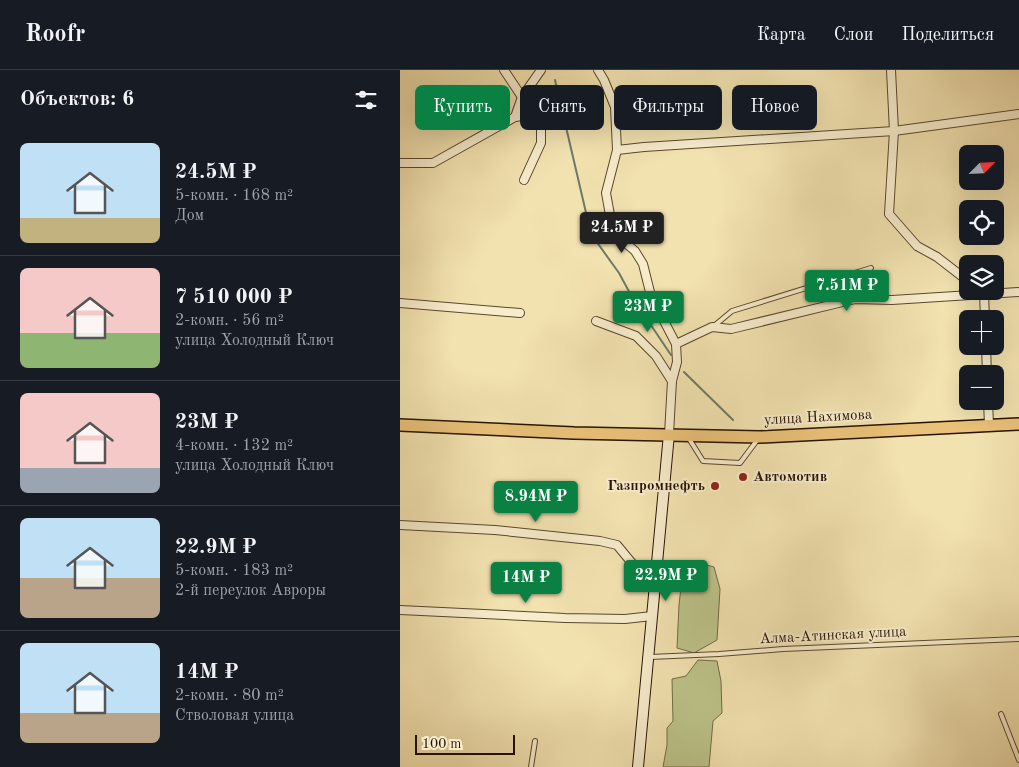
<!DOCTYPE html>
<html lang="ru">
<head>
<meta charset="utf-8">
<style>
  body { margin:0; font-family:"Old Standard TT",serif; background:#242831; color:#f1f3f6; height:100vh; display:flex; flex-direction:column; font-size:19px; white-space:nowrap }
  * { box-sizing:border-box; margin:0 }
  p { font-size:16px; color:#9ea1a6 }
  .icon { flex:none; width:28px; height:28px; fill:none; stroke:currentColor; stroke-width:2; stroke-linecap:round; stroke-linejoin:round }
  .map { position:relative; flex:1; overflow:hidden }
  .side { display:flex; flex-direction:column; background:#171b24; width:400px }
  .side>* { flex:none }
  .top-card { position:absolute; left:15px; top:15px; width:475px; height:45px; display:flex; gap:10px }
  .needle { width:32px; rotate:66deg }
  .tools { position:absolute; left:559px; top:75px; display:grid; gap:10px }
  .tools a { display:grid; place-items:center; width:45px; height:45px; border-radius:8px; background:#171b24; box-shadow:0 5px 20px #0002; font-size:25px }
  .scale { position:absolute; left:15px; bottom:12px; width:100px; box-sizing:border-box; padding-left:5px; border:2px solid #281300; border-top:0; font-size:14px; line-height:18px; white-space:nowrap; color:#281300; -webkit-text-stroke:4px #f7eccc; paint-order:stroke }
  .price { position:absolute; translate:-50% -42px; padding:0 11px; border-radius:5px; background:#0b8043; color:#fff; font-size:16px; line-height:32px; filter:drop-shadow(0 1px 2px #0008) }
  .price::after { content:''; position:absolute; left:50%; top:30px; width:15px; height:11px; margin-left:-8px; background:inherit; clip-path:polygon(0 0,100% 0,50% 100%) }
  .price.selected { background:#222; color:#fff }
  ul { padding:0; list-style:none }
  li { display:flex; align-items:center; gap:15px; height:125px; padding:0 20px }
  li+li { border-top:1px solid #363941 }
  li span { display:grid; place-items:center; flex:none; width:140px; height:100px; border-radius:8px; color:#555 }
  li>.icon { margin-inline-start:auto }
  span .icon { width:60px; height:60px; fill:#fffc; stroke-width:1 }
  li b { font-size:21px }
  h2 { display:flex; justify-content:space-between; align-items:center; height:60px; padding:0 20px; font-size:21px }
  .tag { padding:0 18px; border-radius:8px; background:#171b24; box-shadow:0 5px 20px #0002; font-size:18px; line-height:45px }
  .tag.selected { background:#0b8043; color:#fff }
  header { display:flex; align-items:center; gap:30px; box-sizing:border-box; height:70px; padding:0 25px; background:#171b24; border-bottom:1px solid #363941 }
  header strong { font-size:24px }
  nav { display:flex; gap:28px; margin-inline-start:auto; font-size:18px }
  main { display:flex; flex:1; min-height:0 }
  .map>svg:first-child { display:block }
</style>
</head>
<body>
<header>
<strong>Roofr</strong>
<nav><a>Карта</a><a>Слои</a><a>Поделиться</a></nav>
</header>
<main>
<section class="side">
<h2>Объектов: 6<svg class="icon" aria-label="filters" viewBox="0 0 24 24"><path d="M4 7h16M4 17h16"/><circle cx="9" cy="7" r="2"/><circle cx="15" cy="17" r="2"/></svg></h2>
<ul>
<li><span style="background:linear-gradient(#bfe0f5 75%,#c2b280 0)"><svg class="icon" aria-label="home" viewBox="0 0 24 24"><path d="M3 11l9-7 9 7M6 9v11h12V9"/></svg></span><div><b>24.5M ₽</b><p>5-комн. · 168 m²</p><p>Дом</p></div></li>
<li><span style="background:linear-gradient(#f6c9c9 65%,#8fb573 0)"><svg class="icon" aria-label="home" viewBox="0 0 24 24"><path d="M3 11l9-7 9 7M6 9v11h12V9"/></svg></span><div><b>7 510 000 ₽</b><p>2-комн. · 56 m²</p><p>улица Холодный Ключ</p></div></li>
<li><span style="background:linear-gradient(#f6c9c9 75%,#9aa5b1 0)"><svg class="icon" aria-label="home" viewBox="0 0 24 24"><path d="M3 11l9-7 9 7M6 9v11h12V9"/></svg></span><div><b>23M ₽</b><p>4-комн. · 132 m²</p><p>улица Холодный Ключ</p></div></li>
<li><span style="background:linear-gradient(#bfe0f5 60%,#b9a48a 0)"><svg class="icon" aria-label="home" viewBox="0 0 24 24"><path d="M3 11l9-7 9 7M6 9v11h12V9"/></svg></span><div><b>22.9M ₽</b><p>5-комн. · 183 m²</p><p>2-й переулок Авроры</p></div></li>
<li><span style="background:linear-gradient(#bfe0f5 70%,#b9a48a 0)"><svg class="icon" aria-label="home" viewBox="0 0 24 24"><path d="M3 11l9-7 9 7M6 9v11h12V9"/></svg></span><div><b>14M ₽</b><p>2-комн. · 80 m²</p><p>Стволовая улица</p></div></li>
</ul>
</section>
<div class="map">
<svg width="619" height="697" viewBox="0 0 619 697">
  <rect width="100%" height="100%" fill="#f2e2b0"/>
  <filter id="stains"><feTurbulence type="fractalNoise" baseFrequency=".004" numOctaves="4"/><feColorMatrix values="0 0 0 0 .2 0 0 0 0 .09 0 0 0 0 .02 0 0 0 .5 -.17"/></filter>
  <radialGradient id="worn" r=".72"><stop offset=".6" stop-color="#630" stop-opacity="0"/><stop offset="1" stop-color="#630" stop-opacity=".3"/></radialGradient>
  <g fill="#bcc38a" stroke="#726b45">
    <path d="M295 492 314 497 320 519 317 570 294 583 277 578 279 535 282 508Z"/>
    <path d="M298 590 317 591 321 611 322 643 313 651 309 697H263L267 675V658L273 651 272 609 286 606Z"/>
  </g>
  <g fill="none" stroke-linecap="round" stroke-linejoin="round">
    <g stroke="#6d7a67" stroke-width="2">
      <path d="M155 10 191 164 219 203 232 227 271 285"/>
      <path d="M284 302 333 350"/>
    </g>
    <defs>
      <g id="lane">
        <path d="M314 256 332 241 471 198"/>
        <path d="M288 367 303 391 340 393 358 369"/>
        <path d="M250 587 319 584 383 579 619 569"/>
        <path d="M601 644 619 690"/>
        <path d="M131 697 135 671"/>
      </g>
      <g id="street">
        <path d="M104 0 122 27"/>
        <path d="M198 0 204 10 215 37 217 80 206 123 210 145 223 171 235 181 243 194 251 226 276 274 277 292 272 311 269 364"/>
        <path d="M491 0 494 61 489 144 517 176 537 187 568 211"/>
        <path d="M115 47 130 45 141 51V73L124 110"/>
        <path d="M217 80 244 77 494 61 619 44"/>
        <path d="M0 93H33L115 47 122 27 141 0"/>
        <path d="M582 221 584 223 585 249"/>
        <path d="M0 233 120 243"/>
        <path d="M196 251 236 266 256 286 272 311"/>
        <path d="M276 274 312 257 331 259 455 229 492 230 619 222"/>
        <path d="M586 276 587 304"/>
        <path d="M588 331 589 355"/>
        <path d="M0 455 95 460 200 471 217 475 236 498 255 506"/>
        <path d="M0 540 165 548 225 549 252 546"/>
      </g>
      <path id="secondary" d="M238 697 269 364"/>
      <path id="primary" d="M0 355 174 363 360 367 619 354"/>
    </defs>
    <use href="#lane" stroke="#5a472c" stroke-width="6"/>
    <use href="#street" stroke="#5a472c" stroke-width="10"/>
    <use href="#secondary" stroke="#281300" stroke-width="12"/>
    <use href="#primary" stroke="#281300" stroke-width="14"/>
    <use href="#lane" stroke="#f7eccc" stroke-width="4"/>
    <use href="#street" stroke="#f7eccc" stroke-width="8"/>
    <use href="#secondary" stroke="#f7eccc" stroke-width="10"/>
    <use href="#primary" stroke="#e9c178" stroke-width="11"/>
  </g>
  <g fill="#8f2418" stroke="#f7eccc" stroke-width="2">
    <circle cx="343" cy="407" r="5"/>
    <circle cx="315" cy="416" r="5"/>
  </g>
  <g text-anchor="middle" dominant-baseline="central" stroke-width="4" stroke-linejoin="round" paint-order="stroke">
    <g font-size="15" fill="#281300" stroke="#f7eccc">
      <text transform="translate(418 348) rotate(-3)">улица Нахимова</text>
      <text transform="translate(433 566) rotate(-3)">Алма-Атинская улица</text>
    </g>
    <g font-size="15" font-weight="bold" fill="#281300" stroke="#f7eccc" text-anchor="start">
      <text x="353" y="407">Автомотив</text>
      <text x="305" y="416" text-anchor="end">Газпромнефть</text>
    </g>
  </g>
  <rect width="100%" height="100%" filter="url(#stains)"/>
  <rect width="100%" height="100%" fill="url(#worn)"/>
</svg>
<div class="tools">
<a><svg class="needle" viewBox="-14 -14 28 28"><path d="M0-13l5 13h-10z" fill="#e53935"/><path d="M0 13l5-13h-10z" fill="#9ea1a6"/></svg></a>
<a><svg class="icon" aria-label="locate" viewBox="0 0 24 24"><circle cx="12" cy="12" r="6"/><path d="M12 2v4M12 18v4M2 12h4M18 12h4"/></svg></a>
<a><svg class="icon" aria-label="layers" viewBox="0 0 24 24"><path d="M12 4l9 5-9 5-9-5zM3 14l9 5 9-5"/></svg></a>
<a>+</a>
<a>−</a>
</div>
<div class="scale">100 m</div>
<b class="price selected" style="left:222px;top:184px">24.5M ₽</b>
<b class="price" style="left:447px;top:242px">7.51M ₽</b>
<b class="price" style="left:248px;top:263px">23M ₽</b>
<b class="price" style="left:136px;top:453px">8.94M ₽</b>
<b class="price" style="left:266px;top:532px">22.9M ₽</b>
<b class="price" style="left:126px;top:534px">14M ₽</b>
<div class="top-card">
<a class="tag selected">Купить</a>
<a class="tag">Снять</a>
<a class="tag">Фильтры</a>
<a class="tag">Новое</a>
</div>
</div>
</main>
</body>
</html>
